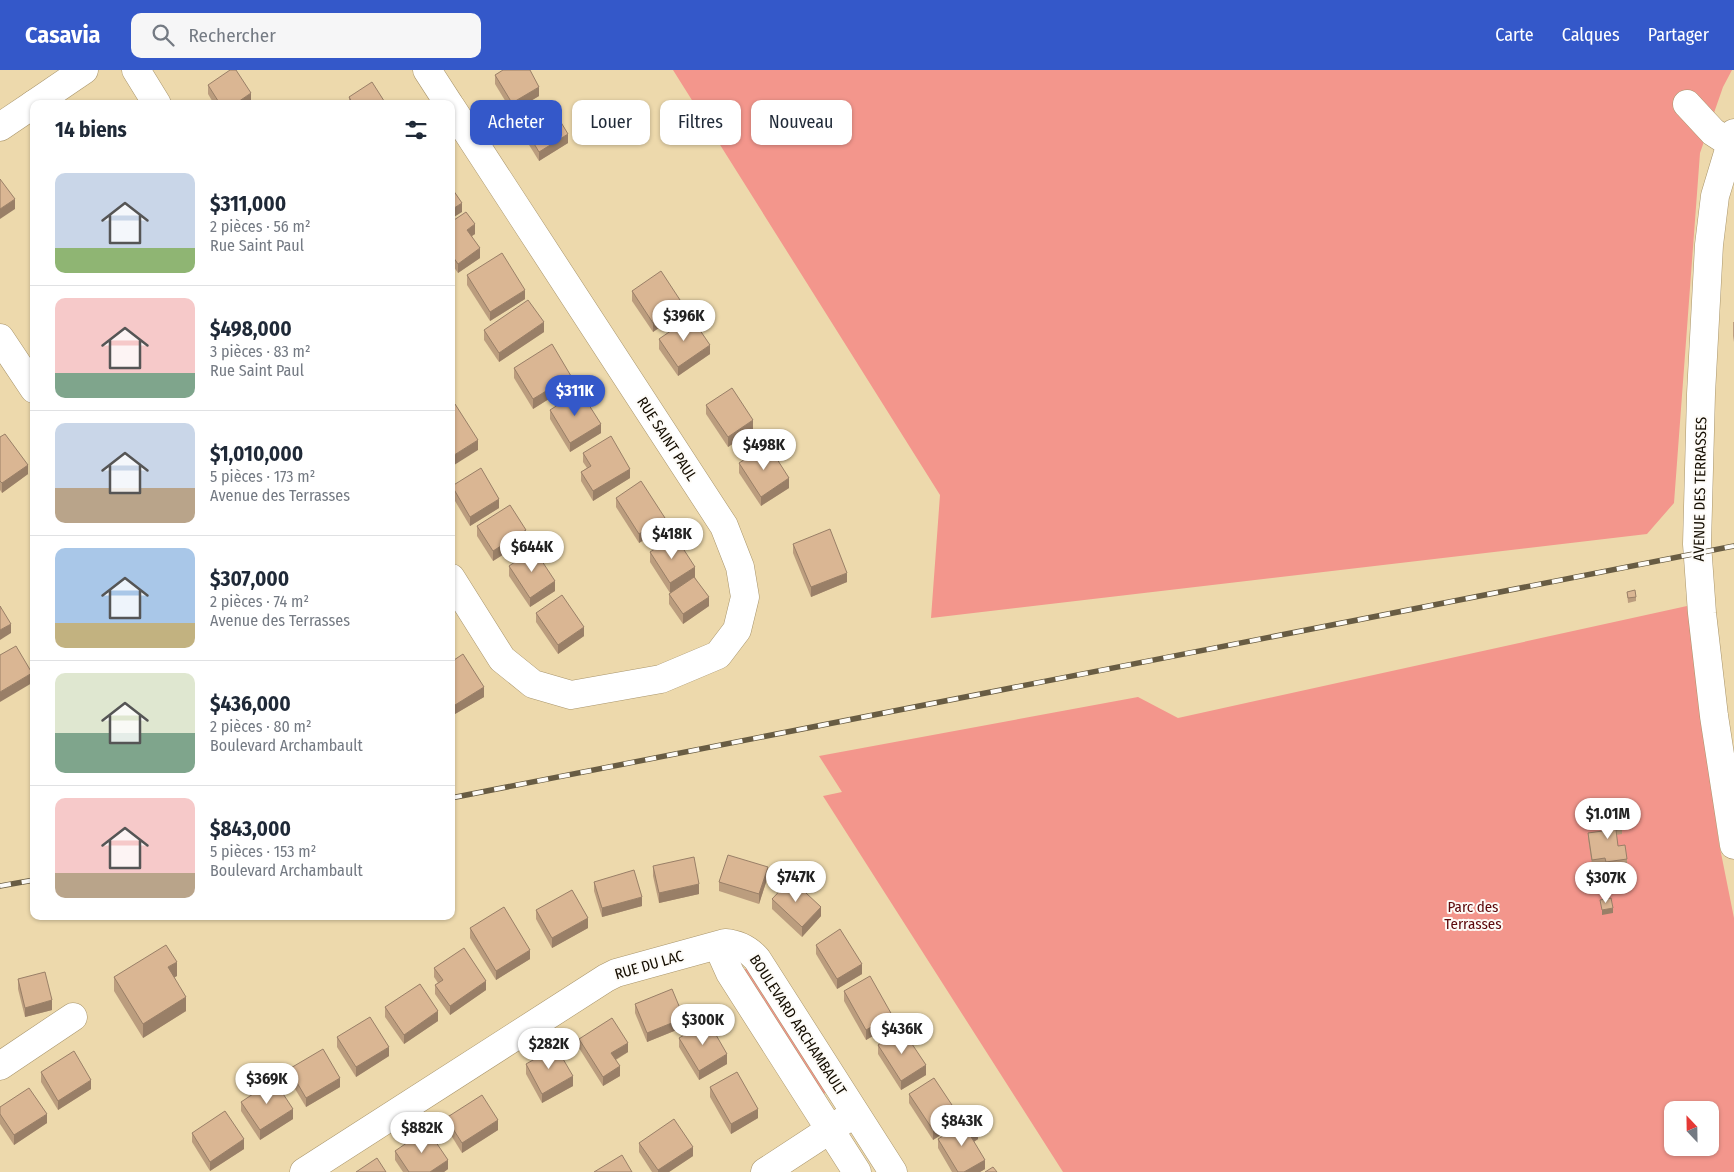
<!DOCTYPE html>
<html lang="fr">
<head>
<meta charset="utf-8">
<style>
  body { margin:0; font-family:"Fira Sans Condensed",sans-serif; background:#f6f6f7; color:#1f2937; height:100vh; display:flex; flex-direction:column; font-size:19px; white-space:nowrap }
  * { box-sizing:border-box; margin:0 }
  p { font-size:16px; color:#747a83 }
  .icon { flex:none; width:28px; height:28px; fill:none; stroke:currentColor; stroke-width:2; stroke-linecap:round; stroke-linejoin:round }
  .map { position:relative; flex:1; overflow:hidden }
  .panel { position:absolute; left:30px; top:30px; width:425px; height:820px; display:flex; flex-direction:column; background:#fff; border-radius:10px; box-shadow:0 1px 4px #0004 }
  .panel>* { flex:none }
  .hud { position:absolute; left:470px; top:30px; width:475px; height:45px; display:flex; gap:10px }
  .needle { width:32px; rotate:338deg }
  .fabs { position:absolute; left:1664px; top:1031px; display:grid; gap:10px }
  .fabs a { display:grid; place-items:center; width:55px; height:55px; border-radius:10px; background:#fff; box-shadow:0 1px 4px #0004; font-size:25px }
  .price { position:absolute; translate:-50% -42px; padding:0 11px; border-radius:18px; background:#fff; color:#222; font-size:16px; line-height:32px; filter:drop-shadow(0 1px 2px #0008) }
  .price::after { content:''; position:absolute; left:50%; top:30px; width:15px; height:11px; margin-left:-8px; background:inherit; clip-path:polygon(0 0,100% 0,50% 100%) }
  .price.current { background:#3458c9; color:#fff }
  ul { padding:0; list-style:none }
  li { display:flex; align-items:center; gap:15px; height:125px; padding:0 25px }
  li+li { border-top:1px solid #e0e1e3 }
  li span { display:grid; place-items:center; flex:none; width:140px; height:100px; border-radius:10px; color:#555 }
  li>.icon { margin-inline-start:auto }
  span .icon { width:60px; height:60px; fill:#fffc; stroke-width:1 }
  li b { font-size:21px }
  h2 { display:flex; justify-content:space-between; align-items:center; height:60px; padding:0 25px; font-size:21px }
  .chip { padding:0 18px; border-radius:10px; background:#fff; box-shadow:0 1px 4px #0004; font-size:18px; line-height:45px }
  .chip.current { background:#3458c9; color:#fff }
  header { display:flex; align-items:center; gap:30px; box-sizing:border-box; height:70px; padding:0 25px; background:#3458c9; color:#fff }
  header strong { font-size:24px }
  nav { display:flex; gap:28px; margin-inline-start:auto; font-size:18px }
  .search { width:350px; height:45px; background:#f6f6f7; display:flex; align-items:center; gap:12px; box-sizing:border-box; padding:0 18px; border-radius:10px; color:#747a83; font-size:19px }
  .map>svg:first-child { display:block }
</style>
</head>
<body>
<header>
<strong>Casavia</strong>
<div class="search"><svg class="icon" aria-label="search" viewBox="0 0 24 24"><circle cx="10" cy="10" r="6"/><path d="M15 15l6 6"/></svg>Rechercher</div>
<nav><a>Carte</a><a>Calques</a><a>Partager</a></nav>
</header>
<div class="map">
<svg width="1734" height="1102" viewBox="0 0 1734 1102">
  <rect width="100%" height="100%" fill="#edd9ac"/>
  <g fill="#f3968c" fill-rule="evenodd">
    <path d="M673 0H1732L1723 17 1700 83 1674 433 1647 464 931 548 940 425Z"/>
    <path d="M1687 536 1719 773 1734 848V1102H1063L823 726 842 722 819 686 1138 627 1178 648ZM1672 1040H1710V1078H1672Z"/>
    <path d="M749 897 829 1021 822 1025 742 901Z"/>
  </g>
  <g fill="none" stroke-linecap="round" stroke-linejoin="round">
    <defs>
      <g id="minor">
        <path d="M136 0 157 34"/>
        <path d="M427 0 449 34"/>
        <path d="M34 34 84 0"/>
        <path d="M1687 34 1713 62 1730 73"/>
        <path d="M451 37 724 456 740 497 745 527 737 560 718 585 661 609 571 625 533 614 502 589 451 508"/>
        <path d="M0 57 34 34"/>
        <path d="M1734 63 1715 126 1709 175 1701 324 1697 474 1702 543 1714 646 1734 775"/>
        <path d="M0 268 34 319"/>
        <path d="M721 876V883L730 903 857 1102"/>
        <path d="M0 996 73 947"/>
        <path d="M304 1102 606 908 616 903 725 873C739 874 748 879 757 889L893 1102"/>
        <path d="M765 1102 843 1051"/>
      </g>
    </defs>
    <use href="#minor" stroke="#a9956b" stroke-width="29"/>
    <use href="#minor" stroke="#fff" stroke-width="28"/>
    <defs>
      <g id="rail">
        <path d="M451 728 1734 476"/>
        <path d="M0 816 34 810"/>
      </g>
    </defs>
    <use href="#rail" stroke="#685c43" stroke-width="5.5"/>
    <use href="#rail" stroke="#fdfbf7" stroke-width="4" stroke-dasharray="11" stroke-linecap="butt"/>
  </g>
  <g fill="#bb9d7e">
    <path d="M495 5 539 26 512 42 495 14Z"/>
    <path d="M208 15 251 32 249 34H214L208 24Z"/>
    <path d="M349 27 386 34H349Z"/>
    <path d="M521 52 568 73 539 91 521 62Z"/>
    <path d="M451 152 475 164 472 166 480 188 458 203 451 193Z"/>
    <path d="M467 205 525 229 490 251 467 215Z"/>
    <path d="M632 221 682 242 653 262 632 231Z"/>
    <path d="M1733 252H1734V272L1733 266Z"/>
    <path d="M484 260 544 262 499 292 484 270Z"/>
    <path d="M659 269 710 284 678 306 659 279Z"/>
    <path d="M514 298 571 315 533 339 514 308Z"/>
    <path d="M706 335 753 360 728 377 706 344Z"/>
    <path d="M550 340 601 363 570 382 550 349Z"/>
    <path d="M0 367 28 404 2 423 0 420Z"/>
    <path d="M583 383 630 408 593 431 581 411V402L587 398 583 392Z"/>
    <path d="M739 393 789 418 761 436 739 403Z"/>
    <path d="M452 416 499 438 470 456 452 426Z"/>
    <path d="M616 428 665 457 639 473 616 437Z"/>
    <path d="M477 456 526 470 493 491 477 466Z"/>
    <path d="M793 474 847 512 811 527 793 483Z"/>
    <path d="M650 482 695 507 709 536 683 554 669 534V524L686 513 670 523 650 492Z"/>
    <path d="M509 496 555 521 530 537 509 506Z"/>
    <path d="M1627 522 1636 527V531L1628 533Z"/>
    <path d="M536 543 584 566 558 584 536 552Z"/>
    <path d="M451 592 484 627 455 644 451 638Z"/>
    <path d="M32 657H34V677L32 667Z"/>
    <path d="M1606 738 1622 759V764L1616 765 1618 776 1627 789V794L1606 797 1605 792 1592 795 1588 768V763L1609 760 1606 743Z"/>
    <path d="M653 796 699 824 659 833 653 806Z"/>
    <path d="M768 806 759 834 719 821V812Z"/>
    <path d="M594 812 642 836 602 847 594 821Z"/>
    <path d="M772 829 821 846 802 867 772 839Z"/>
    <path d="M536 840 588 858 552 878 536 849Z"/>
    <path d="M470 858 530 889 496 910 470 868Z"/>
    <path d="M816 875 862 904 837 919 816 884Z"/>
    <path d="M434 898 486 920 450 945 435 924V915L438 913 434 907Z"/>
    <path d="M177 906 174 907 186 941 143 968 114 921V907Z"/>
    <path d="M18 909 52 940 25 947 18 919Z"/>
    <path d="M844 921 892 955 866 970 844 931Z"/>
    <path d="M635 934 684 957 647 972 635 943Z"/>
    <path d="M385 937 438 951 404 974 385 947Z"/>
    <path d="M337 967 389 986 356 1007 337 977Z"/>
    <path d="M679 968 727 994 699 1010 679 977Z"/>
    <path d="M579 969 628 982 616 990 620 1006 603 1016 579 978Z"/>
    <path d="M878 975 926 1005 901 1020 878 984Z"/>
    <path d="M526 994 573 1016 542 1033 526 1004Z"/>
    <path d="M289 999 340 1017 306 1037 289 1009Z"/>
    <path d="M41 1002 91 1019 58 1040 41 1012Z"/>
    <path d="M710 1017 758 1048 731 1064 710 1027Z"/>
    <path d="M909 1024 958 1054 933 1070 909 1033Z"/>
    <path d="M241 1032 293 1049 260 1070 241 1041Z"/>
    <path d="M0 1037 47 1053 14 1075 0 1054Z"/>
    <path d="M446 1048 498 1060 462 1083 446 1057Z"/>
    <path d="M192 1063 244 1079 210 1101 192 1072Z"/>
    <path d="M938 1069H978L974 1072 985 1099 980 1102H952L938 1078Z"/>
    <path d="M639 1073 693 1086 669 1102H652L639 1082Z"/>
    <path d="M395 1081 448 1099 444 1102H403L395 1090Z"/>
  </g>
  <g fill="#997f67">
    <path d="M539 17V26L512 42V33Z"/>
    <path d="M251 23V32L249 34H235Z"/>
    <path d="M568 64V73L539 91V82Z"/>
    <path d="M15 129V139L0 149V139Z"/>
    <path d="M462 133V142L451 149V140Z"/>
    <path d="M475 154V164L467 169V160Z"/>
    <path d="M480 178V188L458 203V194Z"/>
    <path d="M525 220V229L490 251V242Z"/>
    <path d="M682 233V242L653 262V253Z"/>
    <path d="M544 252V262L499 292V283Z"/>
    <path d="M710 275V284L678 306V297Z"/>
    <path d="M571 306V315L533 339V329Z"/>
    <path d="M753 350V360L728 377V367Z"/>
    <path d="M601 354V363L570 382V373Z"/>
    <path d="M478 370V380L451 397V387Z"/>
    <path d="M28 395V404L2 423V413Z"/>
    <path d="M630 399V408L593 431V421Z"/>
    <path d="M789 408V418L761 436V427Z"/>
    <path d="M499 429V438L470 456V447Z"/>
    <path d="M665 448V457L639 473V464Z"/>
    <path d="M526 460V470L493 491V481Z"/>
    <path d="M695 497V507L670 523V513Z"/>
    <path d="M847 503V512L811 527V517Z"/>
    <path d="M555 511V521L530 537V528Z"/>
    <path d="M709 527V536L683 554V544Z"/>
    <path d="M11 554V563L0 570V560Z"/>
    <path d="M584 557V566L558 584V575Z"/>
    <path d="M32 603V613L0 632V622Z"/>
    <path d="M484 617V627L455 644V635Z"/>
    <path d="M768 797V806L759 834V824Z"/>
    <path d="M699 814V824L659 833V823Z"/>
    <path d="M642 827V836L602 847V838Z"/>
    <path d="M821 837V846L802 867V857Z"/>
    <path d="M1613 838V843L1602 845V840Z"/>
    <path d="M588 848V858L552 878V868Z"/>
    <path d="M530 880V889L496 910V901Z"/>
    <path d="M177 892V906L168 911V897Z"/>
    <path d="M862 894V904L837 919V909Z"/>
    <path d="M486 911V920L450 945V936Z"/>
    <path d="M186 927V941L143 968V954Z"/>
    <path d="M52 930V940L25 947V938Z"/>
    <path d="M438 941V951L404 974V965Z"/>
    <path d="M892 945V955L866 970V960Z"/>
    <path d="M684 948V957L647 972V963Z"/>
    <path d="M628 973V982L611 992V983Z"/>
    <path d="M389 977V986L356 1007V997Z"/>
    <path d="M727 984V994L699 1010V1001Z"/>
    <path d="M926 995V1005L901 1020V1011Z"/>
    <path d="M620 996V1006L603 1016V1007Z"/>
    <path d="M573 1006V1016L542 1033V1024Z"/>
    <path d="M340 1008V1017L306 1037V1028Z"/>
    <path d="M91 1010V1019L58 1040V1031Z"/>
    <path d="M293 1039V1049L260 1070V1060Z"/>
    <path d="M758 1039V1048L731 1064V1054Z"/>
    <path d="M47 1044V1053L14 1075V1065Z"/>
    <path d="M958 1044V1054L933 1070V1060Z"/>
    <path d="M498 1050V1060L462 1083V1073Z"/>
    <path d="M978 1060V1069L970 1074V1065Z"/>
    <path d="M244 1069V1079L210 1101V1092Z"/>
    <path d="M693 1077V1086L669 1102H658V1100Z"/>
    <path d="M448 1090V1099L444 1102H430Z"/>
    <path d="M985 1090V1099L980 1102H964Z"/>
  </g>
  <g fill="#dab693" stroke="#997f67">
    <path d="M230 0H236L251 23 235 34H220L208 15Z"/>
    <path d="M503 0H530L539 17 512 33 495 5Z"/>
    <path d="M372 12 386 34H353L349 27Z"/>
    <path d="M550 34 568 64 539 82 521 52Z"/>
    <path d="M0 109 15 129 0 139Z"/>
    <path d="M451 117 462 133 451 140Z"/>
    <path d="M466 142 475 154 467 160 480 178 458 194 451 184V152Z"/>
    <path d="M502 183 525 220 490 242 467 205Z"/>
    <path d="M661 201 682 233 653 253 632 221Z"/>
    <path d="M528 230 544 252 499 283 484 260Z"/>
    <path d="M691 247 710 275 678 297 659 269Z"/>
    <path d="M552 274 571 306 533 329 514 298Z"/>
    <path d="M732 318 753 350 728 367 706 335Z"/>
    <path d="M580 321 601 354 570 373 550 340Z"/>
    <path d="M455 334 478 370 451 387V336Z"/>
    <path d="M5 364 28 395 2 413 0 411V367Z"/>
    <path d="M611 366 630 399 593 421 581 402 591 396 583 383Z"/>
    <path d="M768 375 789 408 761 427 739 393Z"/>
    <path d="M481 398 499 429 470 447 452 416Z"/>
    <path d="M641 411 665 448 639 464 616 428Z"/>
    <path d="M510 435 526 460 493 481 477 456Z"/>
    <path d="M830 459 847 503 811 517 793 474Z"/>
    <path d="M675 466 695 497 670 513 650 482Z"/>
    <path d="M534 479 555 511 530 528 509 496Z"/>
    <path d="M694 507 709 527 683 544 669 524Z"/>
    <path d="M1635 520 1636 527 1628 528 1627 522Z"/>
    <path d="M562 525 584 557 558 575 536 543Z"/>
    <path d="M0 536 11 554 0 560Z"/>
    <path d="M16 576 32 603 0 622V585Z"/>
    <path d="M463 584 484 617 455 635 451 629V592Z"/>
    <path d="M32 657H34V667Z"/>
    <path d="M1618 736 1622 759 1616 760 1618 776 1625 775 1627 789 1606 792 1605 788 1592 790 1588 763 1610 760 1606 738Z"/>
    <path d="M728 785 768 797 759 824 719 812Z"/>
    <path d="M694 787 699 814 659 823 653 796Z"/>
    <path d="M634 800 642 827 602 838 594 812Z"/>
    <path d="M791 809 821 837 802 857 772 829Z"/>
    <path d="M572 820 588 848 552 868 536 840Z"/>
    <path d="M1611 828 1613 838 1602 840 1600 830Z"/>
    <path d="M504 837 530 880 496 901 470 858Z"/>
    <path d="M840 859 862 894 837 909 816 875Z"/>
    <path d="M166 875 177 892 168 897 186 927 143 954 114 907Z"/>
    <path d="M464 878 486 911 450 936 435 915 443 910 434 898Z"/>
    <path d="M45 902 52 930 25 938 18 909Z"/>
    <path d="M870 906 892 945 866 960 844 921Z"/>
    <path d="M420 914 438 941 404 965 385 937Z"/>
    <path d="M672 919 684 948 647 963 635 934Z"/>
    <path d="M370 947 389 977 356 997 337 967Z"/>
    <path d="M612 948 628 973 611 983 620 996 603 1007 579 969Z"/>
    <path d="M708 951 727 984 699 1001 679 968Z"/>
    <path d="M902 959 926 995 901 1011 878 975Z"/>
    <path d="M556 977 573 1006 542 1024 526 994Z"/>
    <path d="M323 979 340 1008 306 1028 289 999Z"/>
    <path d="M74 981 91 1010 58 1031 41 1002Z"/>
    <path d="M737 1002 758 1039 731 1054 710 1017Z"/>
    <path d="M934 1008 958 1044 933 1060 909 1024Z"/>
    <path d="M274 1010 293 1039 260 1060 241 1032Z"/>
    <path d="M29 1018 47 1044 14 1065 0 1044V1037Z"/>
    <path d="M482 1025 498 1050 462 1073 446 1048Z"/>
    <path d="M225 1041 244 1069 210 1092 192 1063Z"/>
    <path d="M674 1049 693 1077 658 1100 639 1073Z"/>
    <path d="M971 1049 978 1060 970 1065 985 1090 964 1102H958L938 1069Z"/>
    <path d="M427 1059 448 1090 430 1102H409L395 1081Z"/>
    <path d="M622 1085 632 1102H594Z"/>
    <path d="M377 1088 386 1102H356Z"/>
    <path d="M993 1097 997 1102H985Z"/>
  </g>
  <g text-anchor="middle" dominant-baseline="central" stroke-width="4" stroke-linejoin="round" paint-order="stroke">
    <g font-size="15" fill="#140d01" stroke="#fdfbf7">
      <text transform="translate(667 369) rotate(57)">RUE SAINT PAUL</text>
      <text transform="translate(1700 419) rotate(-89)">AVENUE DES TERRASSES</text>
      <text transform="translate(649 895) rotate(-16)">RUE DU LAC</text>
      <text transform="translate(798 955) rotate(57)">BOULEVARD ARCHAMBAULT</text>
    </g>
    <g font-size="15" fill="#5c080a" stroke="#fdfbf7">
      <text x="1473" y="837">Parc des<tspan x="1473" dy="17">Terrasses</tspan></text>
    </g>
  </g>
</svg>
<div class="fabs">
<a><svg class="needle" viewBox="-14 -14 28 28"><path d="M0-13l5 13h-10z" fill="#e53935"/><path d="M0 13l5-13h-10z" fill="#747a83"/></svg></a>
</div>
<b class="price" style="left:684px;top:272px">$396K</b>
<b class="price current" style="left:575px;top:347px">$311K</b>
<b class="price" style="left:764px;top:401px">$498K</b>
<b class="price" style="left:672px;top:490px">$418K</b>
<b class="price" style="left:532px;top:503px">$644K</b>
<b class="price" style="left:1608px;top:770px">$1.01M</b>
<b class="price" style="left:796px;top:833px">$747K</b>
<b class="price" style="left:1606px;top:834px">$307K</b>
<b class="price" style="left:703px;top:976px">$300K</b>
<b class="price" style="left:902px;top:985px">$436K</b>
<b class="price" style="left:549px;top:1000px">$282K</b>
<b class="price" style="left:267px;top:1035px">$369K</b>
<b class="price" style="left:962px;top:1077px">$843K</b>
<b class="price" style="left:422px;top:1084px">$882K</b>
<div class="hud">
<a class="chip current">Acheter</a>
<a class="chip">Louer</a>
<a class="chip">Filtres</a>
<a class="chip">Nouveau</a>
</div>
<section class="panel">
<h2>14 biens<svg class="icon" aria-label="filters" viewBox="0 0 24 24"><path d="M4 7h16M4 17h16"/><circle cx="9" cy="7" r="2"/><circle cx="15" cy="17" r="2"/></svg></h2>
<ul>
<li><span style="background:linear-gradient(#c9d6e8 75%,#8fb573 0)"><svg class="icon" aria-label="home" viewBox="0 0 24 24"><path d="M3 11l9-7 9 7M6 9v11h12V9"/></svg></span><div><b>$311,000</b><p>2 pièces · 56 m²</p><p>Rue Saint Paul</p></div></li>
<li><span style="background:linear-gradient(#f6c9c9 75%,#7fa58c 0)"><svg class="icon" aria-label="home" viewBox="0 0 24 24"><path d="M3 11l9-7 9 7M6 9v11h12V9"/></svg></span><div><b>$498,000</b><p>3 pièces · 83 m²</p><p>Rue Saint Paul</p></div></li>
<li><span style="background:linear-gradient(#c9d6e8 65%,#b9a48a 0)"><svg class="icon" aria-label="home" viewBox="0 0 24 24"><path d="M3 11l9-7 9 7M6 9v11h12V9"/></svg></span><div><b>$1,010,000</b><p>5 pièces · 173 m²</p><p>Avenue des Terrasses</p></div></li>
<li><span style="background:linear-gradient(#a9c7e8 75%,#c2b280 0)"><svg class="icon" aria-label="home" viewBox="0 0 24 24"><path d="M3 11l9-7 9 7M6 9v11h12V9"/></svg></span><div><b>$307,000</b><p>2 pièces · 74 m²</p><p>Avenue des Terrasses</p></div></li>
<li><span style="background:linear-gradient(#dfe7d0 60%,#7fa58c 0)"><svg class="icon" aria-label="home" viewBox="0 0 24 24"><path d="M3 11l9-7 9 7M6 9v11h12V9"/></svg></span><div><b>$436,000</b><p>2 pièces · 80 m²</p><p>Boulevard Archambault</p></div></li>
<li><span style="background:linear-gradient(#f6c9c9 75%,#b9a48a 0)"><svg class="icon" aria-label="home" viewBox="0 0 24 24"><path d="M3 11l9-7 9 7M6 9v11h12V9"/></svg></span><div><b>$843,000</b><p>5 pièces · 153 m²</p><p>Boulevard Archambault</p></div></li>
</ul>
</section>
</div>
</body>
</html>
